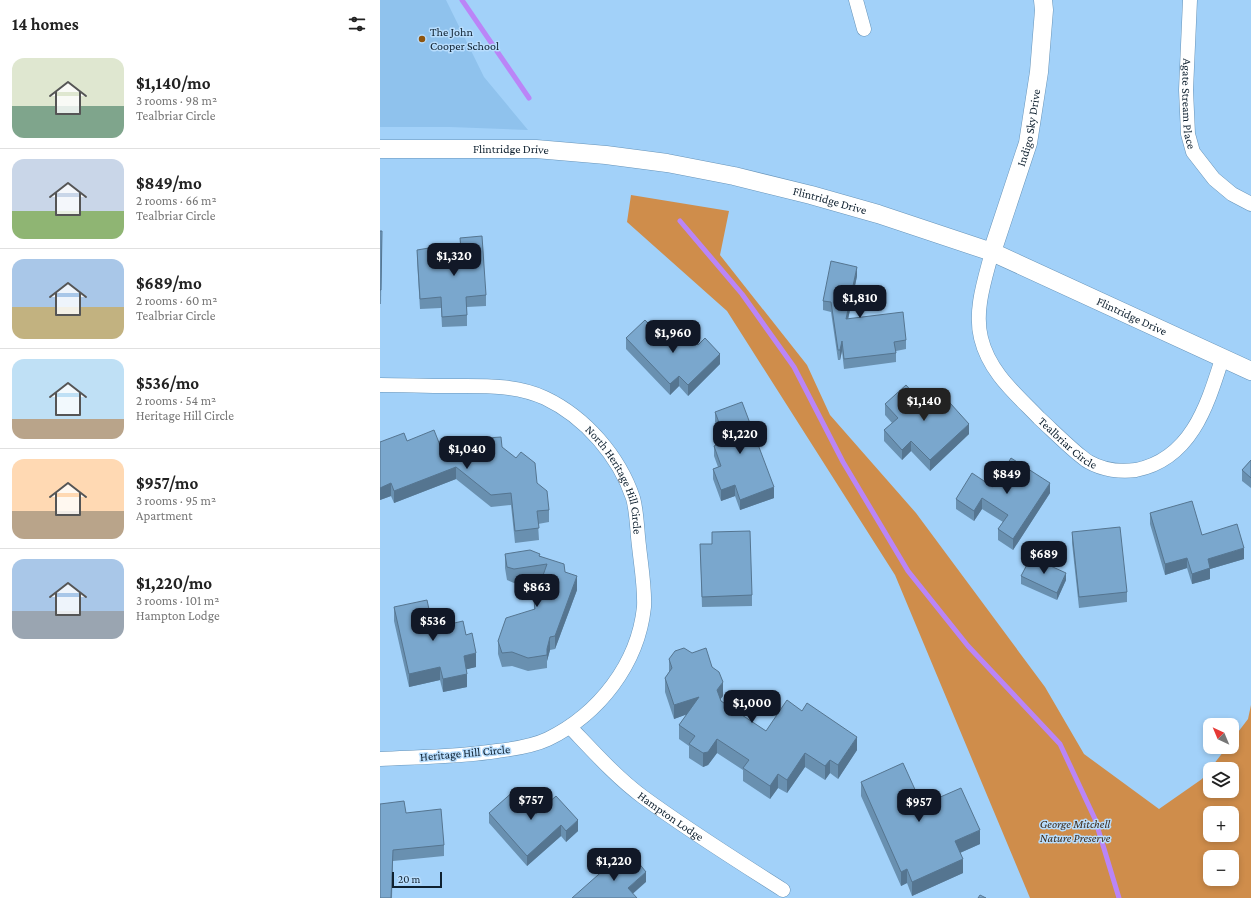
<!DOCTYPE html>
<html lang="en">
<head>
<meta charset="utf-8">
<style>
  body { margin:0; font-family:"Crimson Pro",serif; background:#f2f2f2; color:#222; height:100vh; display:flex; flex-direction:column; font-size:15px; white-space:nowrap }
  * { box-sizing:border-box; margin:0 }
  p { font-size:13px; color:#767676 }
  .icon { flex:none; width:22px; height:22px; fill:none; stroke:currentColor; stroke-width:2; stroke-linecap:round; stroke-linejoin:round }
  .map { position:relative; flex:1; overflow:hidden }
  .sheet { display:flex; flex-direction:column; background:#fff; width:380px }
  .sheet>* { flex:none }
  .needle { width:26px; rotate:316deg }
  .fabs { position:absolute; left:823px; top:718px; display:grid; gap:8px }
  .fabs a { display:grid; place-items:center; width:36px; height:36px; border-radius:8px; background:#fff; box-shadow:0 2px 6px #0003; font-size:20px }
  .scale { position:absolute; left:12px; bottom:10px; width:50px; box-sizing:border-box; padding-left:4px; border:2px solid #0f2130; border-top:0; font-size:11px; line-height:14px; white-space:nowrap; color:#0f2130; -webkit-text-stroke:3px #b8ddfd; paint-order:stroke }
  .price { position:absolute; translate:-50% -34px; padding:0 9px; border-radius:8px; background:#111827; color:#fff; font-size:13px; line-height:26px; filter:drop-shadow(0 1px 2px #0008) }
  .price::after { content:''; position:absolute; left:50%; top:24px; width:12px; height:9px; margin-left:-6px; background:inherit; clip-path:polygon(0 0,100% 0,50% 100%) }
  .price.on { background:#222; color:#fff }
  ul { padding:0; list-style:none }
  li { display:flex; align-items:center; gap:12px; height:100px; padding:0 12px }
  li+li { border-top:1px solid #e0e0e0 }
  li span { display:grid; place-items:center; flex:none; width:112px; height:80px; border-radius:12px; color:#555 }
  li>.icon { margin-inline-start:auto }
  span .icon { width:48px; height:48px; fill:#fffc; stroke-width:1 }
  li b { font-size:17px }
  h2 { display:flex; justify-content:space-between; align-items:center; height:48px; padding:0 12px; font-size:17px }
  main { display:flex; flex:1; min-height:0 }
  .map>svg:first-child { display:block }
</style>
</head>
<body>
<main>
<section class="sheet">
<h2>14 homes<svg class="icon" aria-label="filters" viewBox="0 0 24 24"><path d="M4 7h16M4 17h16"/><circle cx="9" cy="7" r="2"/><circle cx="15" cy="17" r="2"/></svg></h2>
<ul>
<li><span style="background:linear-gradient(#dfe7d0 60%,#7fa58c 0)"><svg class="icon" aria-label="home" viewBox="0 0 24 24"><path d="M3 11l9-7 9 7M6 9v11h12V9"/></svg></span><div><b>$1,140/mo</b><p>3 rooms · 98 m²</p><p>Tealbriar Circle</p></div></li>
<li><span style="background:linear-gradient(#c9d6e8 65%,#8fb573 0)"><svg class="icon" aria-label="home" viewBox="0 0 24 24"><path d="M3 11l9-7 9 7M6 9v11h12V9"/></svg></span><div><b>$849/mo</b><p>2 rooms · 66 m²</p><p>Tealbriar Circle</p></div></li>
<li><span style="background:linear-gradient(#a9c7e8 60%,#c2b280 0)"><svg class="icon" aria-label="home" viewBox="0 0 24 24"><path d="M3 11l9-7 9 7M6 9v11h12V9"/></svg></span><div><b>$689/mo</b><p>2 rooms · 60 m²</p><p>Tealbriar Circle</p></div></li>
<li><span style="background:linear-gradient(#bfe0f5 75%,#b9a48a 0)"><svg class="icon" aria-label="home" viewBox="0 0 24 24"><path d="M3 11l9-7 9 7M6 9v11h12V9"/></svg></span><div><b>$536/mo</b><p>2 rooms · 54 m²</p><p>Heritage Hill Circle</p></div></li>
<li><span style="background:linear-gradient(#ffd9b3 65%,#b9a48a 0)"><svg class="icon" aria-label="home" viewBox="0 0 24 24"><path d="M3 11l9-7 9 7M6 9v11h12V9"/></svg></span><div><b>$957/mo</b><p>3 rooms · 95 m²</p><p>Apartment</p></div></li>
<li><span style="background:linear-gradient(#a9c7e8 65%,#9aa5b1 0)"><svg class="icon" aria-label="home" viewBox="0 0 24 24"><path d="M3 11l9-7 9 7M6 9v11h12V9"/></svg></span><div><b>$1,220/mo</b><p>3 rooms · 101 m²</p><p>Hampton Lodge</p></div></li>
</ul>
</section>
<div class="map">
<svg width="871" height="898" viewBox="0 0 871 898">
  <rect width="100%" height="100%" fill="#a2d1f9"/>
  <path fill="#8fc2ed" d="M0 0H66L104 77 148 130 70 127H0Z"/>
  <path fill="#cf8d4b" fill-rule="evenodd" d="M251 195 349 211 340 255 427 365 450 415 536 513 665 687 704 754 779 809 822 779 830 769V791H852V769H830L847 747H852V740L868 719 871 705V898H650L515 575 347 311 247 222ZM830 813H852V835H830ZM830 857H852V879H830Z"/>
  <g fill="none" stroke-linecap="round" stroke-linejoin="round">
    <g stroke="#ba85f7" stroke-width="5">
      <path d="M82 0 149 98"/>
      <path d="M300 221 362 294 414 367 463 462 528 571 588 646 680 744 715 819 739 898"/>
    </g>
    <defs>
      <g id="minor">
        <path d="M476 0 484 29"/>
        <path id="s1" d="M810 0 806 90 808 134 813 152 834 179 852 194 871 204"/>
        <path id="s2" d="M612 252C605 279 594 310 601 338 609 372 636 394 659 418 672 430 684 442 697 453 701 456 705 460 709 462 723 470 741 472 756 470 811 459 827 406 842 359"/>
        <path id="s3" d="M0 385C23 385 45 386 68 386 100 386 135 384 165 398 205 417 239 456 253 498 257 512 257 531 259 546 261 565 265 588 264 607 258 664 219 714 168 739 153 746 134 749 117 751 78 757 39 757 0 759"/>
        <path id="s4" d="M190 727C212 750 237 778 263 797 308 830 356 860 403 890"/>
      </g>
      <g id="tertiary">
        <path id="s5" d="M0 149H156L226 155 287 163 354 176 431 195 498 214 612 252 871 371"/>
        <path id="s6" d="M612 252 648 143 659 72 664 10 663 0"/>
      </g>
    </defs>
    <use href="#minor" stroke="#6794b9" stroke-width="15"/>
    <use href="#tertiary" stroke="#6794b9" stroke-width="19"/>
    <use href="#minor" stroke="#fff" stroke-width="14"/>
    <use href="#tertiary" stroke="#fff" stroke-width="18"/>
  </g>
  <g fill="#6990b0">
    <path d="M0 231H2L1 304H0Z"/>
    <path d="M80 238 106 295V306L87 307V326L62 327 61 308 40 309 37 260V250L51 264 81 262Z"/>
    <path d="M477 276 468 319 526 340V349L516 351V362L464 369 462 351 460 360H458L451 312 443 310V301Z"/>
    <path d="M246 338 292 348 318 345 340 364 308 396 299 386 290 395 246 349Z"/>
    <path d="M505 404 546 407 589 434 550 471 531 451 522 460 504 441V430L512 423 505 415Z"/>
    <path d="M335 412 394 498 360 510 355 496 341 501 333 479V469L338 467 334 456V446L343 442 335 422Z"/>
    <path d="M27 441 65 458 102 444 122 447 157 483 169 510V522L158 524 159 540 135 543 131 505 111 507 76 479 14 503 11 496 0 500V442Z"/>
    <path d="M871 460V488L862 481V470Z"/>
    <path d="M613 487 670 493 633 550 618 540V529L623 522 602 509 594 521 576 509V499Z"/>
    <path d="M770 513 822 535 864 559 830 569V579L812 584 807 568 785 575 770 524Z"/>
    <path d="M692 532 747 592V602L699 608 692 543Z"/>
    <path d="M320 544H332L372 595V606L322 607Z"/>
    <path d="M125 554 160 556 185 572 197 590 175 649 170 650 167 661V668L148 671 132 666 122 667 118 654V641L154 610V601L162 578 134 583 127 580 125 568Z"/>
    <path d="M641 576 686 580 677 600 641 584Z"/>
    <path d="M14 607 53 628 86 635 96 667 86 669 87 687 63 692 60 680 29 687 14 621Z"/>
    <path d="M289 659 332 667 343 696 340 699 341 701 386 731 477 750 458 779 450 773 445 780 425 767 407 793 398 788 390 799 363 781V770L337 753 328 765 323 767 309 758V746L299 739V725L307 714 294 719 285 692V678L289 672Z"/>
    <path d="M481 782 542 805 600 844 580 853 583 873 532 896 527 883 521 886 481 796Z"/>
    <path d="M0 804 26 813 64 845V856L13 861 12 898H0Z"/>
    <path d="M109 813 156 814 198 831 186 842 181 836 147 866 109 823Z"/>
  </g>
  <g fill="#557590">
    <path d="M477 267V276L466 329V319Z"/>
    <path d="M462 341V351L460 360V350Z"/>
    <path d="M340 354V364L308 396V385Z"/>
    <path d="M299 376V386L290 395V384Z"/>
    <path d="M589 424V434L550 471V460Z"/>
    <path d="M531 441V451L522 460V450Z"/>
    <path d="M76 467V479L14 503V491Z"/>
    <path d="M11 483V496L0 500V488Z"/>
    <path d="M670 483V493L633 550V539Z"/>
    <path d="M355 485V496L341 501V490Z"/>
    <path d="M394 487V498L360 510V500Z"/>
    <path d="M602 498V509L594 521V511Z"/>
    <path d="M864 548V559L830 569V579L812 584V574L828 559Z"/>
    <path d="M807 558V568L785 575V564Z"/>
    <path d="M686 573V580L677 600V593Z"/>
    <path d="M197 576V590L175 649V636Z"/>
    <path d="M170 637V650L167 661V649Z"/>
    <path d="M96 653V667L84 670V656Z"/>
    <path d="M60 667V680L29 687V674Z"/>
    <path d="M87 674V687L63 692V679Z"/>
    <path d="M343 682V696L337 704V690Z"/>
    <path d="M319 697V710L294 719V705Z"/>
    <path d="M477 737V750L458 779V765Z"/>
    <path d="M337 739V753L328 765 323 767V753Z"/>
    <path d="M425 753V767L407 793V780Z"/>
    <path d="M450 760V773L445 780V766Z"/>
    <path d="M398 774V788L390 799V786Z"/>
    <path d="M198 820V831L186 842V831Z"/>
    <path d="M181 825V836L147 866V856Z"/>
    <path d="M600 830V844L575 855V841Z"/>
    <path d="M583 859V873L532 896V882Z"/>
    <path d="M527 869V883L521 886V872Z"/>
    <path d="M266 872V882L248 898V888Z"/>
  </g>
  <g fill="#7aa7cd" stroke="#557590">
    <path d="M0 231H2L1 290H0Z"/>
    <path d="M102 236 106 295 86 297 87 315 62 317 61 297 40 299 37 250 49 248 51 264 82 262 80 238Z"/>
    <path d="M451 261 477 267 466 319 523 312 526 340 514 342 516 353 464 359 462 341 460 350H458L451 302 443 301Z"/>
    <path d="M265 320 292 348 306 334 318 345 325 338 340 354 308 385 299 376 290 384 246 338Z"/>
    <path d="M526 385 546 407 561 393 589 424 550 460 531 441 522 450 504 430 518 418 505 404Z"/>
    <path d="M362 402 394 487 360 500 355 485 341 490 333 469 341 466 334 446 346 441 335 412Z"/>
    <path d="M54 430 65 458 81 439 94 437 102 444 107 438 121 437 122 447 136 458 141 452 155 463 157 483 167 491 169 510 157 511 159 528 135 531 131 493 111 495 76 467 14 491 11 483 0 488V442L24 433 27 441Z"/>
    <path d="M631 458 670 483 633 539 618 529 628 515 602 498 594 511 576 499 592 473 613 487Z"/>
    <path d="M871 460V478L862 470Z"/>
    <path d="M812 501 822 535 857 524 864 548 828 559 830 568 812 574 807 558 785 564 770 513Z"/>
    <path d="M740 527 747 592 699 597 692 532Z"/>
    <path d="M370 531 372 595 322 597 320 544H332V532Z"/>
    <path d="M150 550 160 554 159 556 184 564 185 572 197 576 175 636 170 637 167 649V655L148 658 132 652 122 653 118 641 126 618 155 609 154 601 167 564 134 569 127 567 125 554Z"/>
    <path d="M651 557 686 573 677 593 641 576Z"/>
    <path d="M47 600 53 628 83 621 86 635 92 633 96 653 84 656 87 674 63 679 60 667 29 674 14 607Z"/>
    <path d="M304 648 312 653 326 648 332 667 339 672 343 682 337 690 341 701 386 731 407 700 422 711 427 703 477 737 458 765 450 760 445 766 425 753 407 780 398 774 390 786 363 768 369 760 337 739 328 752 323 753 309 744 315 736 299 725 319 697 294 705 285 678 292 668 289 659 295 651Z"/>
    <path d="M523 763 542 805 581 788 600 830 575 841 583 859 532 882 527 869 521 872 481 782Z"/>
    <path d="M135 790 156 814 176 796 198 820 186 831 181 825 147 856 109 813Z"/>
    <path d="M24 801 26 813 61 809 64 845 13 850 11 898H0V804Z"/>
    <path d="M253 856 266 872 248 888 257 898H192L227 867 233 874Z"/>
    <path d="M600 895 606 898H598Z"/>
  </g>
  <circle fill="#8e550f" stroke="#b8ddfd" stroke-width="1.5" cx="42" cy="39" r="4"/>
  <g text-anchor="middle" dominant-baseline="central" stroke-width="3" stroke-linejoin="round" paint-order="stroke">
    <g font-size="12" fill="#0f2130" stroke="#b8ddfd" text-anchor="start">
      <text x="50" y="32">The John<tspan x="50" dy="14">Cooper School</tspan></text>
    </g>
    <g font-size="12" fill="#0f2130" stroke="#b8ddfd">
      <text stroke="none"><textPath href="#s1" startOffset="104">Agate Stream Place</textPath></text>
      <text stroke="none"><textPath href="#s6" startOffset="130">Indigo Sky Drive</textPath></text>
      <text stroke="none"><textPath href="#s5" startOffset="131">Flintridge Drive</textPath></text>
      <text stroke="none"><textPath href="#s5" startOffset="455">Flintridge Drive</textPath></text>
      <text stroke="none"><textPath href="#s5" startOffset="779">Flintridge Drive</textPath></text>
      <text stroke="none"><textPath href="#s2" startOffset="226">Tealbriar Circle</textPath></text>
      <text stroke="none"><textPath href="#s3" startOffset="279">North Heritage Hill Circle</textPath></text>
      <text transform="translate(85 753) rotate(-5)">Heritage Hill Circle</text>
      <text stroke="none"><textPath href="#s4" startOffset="135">Hampton Lodge</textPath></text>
    </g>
    <g font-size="12" font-style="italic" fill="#3e2b1a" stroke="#b8ddfd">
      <text x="695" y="824">George Mitchell<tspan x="695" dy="14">Nature Preserve</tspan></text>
    </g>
  </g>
</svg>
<div class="fabs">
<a><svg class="needle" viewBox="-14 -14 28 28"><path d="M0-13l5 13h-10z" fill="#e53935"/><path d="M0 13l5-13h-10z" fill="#767676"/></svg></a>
<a><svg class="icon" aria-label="layers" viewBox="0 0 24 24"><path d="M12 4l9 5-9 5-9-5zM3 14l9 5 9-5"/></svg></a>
<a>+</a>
<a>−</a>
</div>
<div class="scale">20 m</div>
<b class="price" style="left:74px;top:277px">$1,320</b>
<b class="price" style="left:480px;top:319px">$1,810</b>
<b class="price" style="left:293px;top:354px">$1,960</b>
<b class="price on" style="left:544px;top:422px">$1,140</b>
<b class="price" style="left:360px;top:455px">$1,220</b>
<b class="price" style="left:87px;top:470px">$1,040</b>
<b class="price" style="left:627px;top:495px">$849</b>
<b class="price" style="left:664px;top:575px">$689</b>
<b class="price" style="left:157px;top:608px">$863</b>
<b class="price" style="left:53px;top:642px">$536</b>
<b class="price" style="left:372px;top:724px">$1,000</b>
<b class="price" style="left:151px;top:821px">$757</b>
<b class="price" style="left:539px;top:823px">$957</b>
<b class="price" style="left:234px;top:882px">$1,220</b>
</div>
</main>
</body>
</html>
